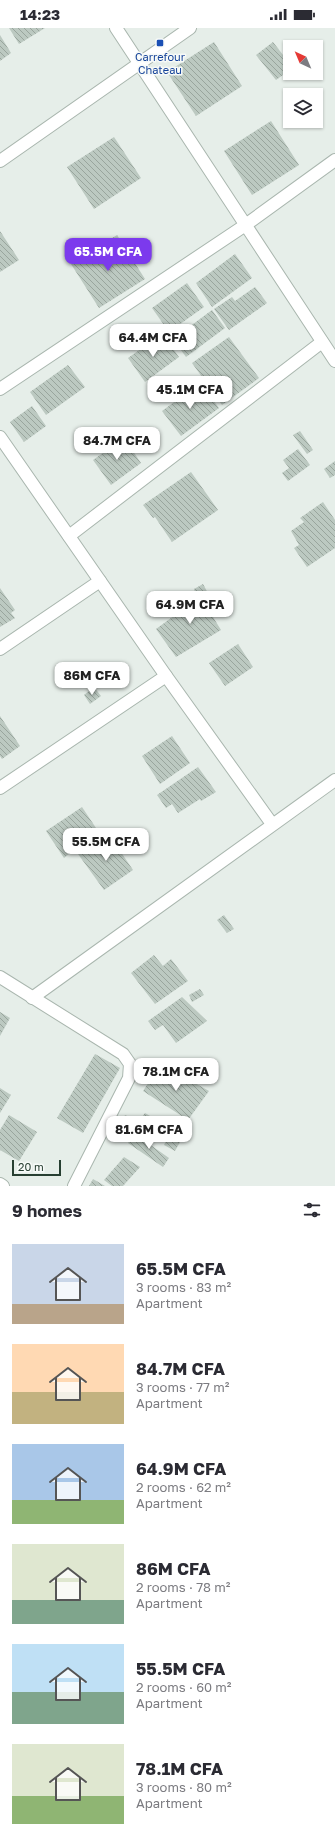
<!DOCTYPE html>
<html lang="en">
<head>
<meta charset="utf-8">
<style>
  body { margin:0; font-family:"Golos Text",sans-serif; background:#f7f7f7; color:#2b2b33; height:100vh; display:flex; flex-direction:column; font-size:15px; white-space:nowrap }
  * { box-sizing:border-box; margin:0 }
  p { font-size:13px; color:#7c7c81 }
  .icon { flex:none; width:22px; height:22px; fill:none; stroke:currentColor; stroke-width:2; stroke-linecap:round; stroke-linejoin:round }
  .map { position:relative; height:1158px; overflow:hidden }
  .drawer { display:flex; flex-direction:column; background:#fff; flex:1 }
  .drawer>* { flex:none }
  .needle { width:26px; rotate:316deg }
  .fabs { position:absolute; left:283px; top:12px; display:grid; gap:8px }
  .fabs a { display:grid; place-items:center; width:40px; height:40px; border-radius:0px; background:#fff; box-shadow:0 1px 3px #0004; font-size:20px }
  .scale { position:absolute; left:12px; bottom:10px; width:49px; box-sizing:border-box; padding-left:4px; border:2px solid #273f32; border-top:0; font-size:11px; line-height:14px; white-space:nowrap; color:#273f32; -webkit-text-stroke:3px #f7faf8; paint-order:stroke }
  .price { position:absolute; translate:-50% -34px; padding:0 9px; border-radius:8px; background:#fff; color:#222; font-size:13px; line-height:26px; filter:drop-shadow(0 1px 2px #0008) }
  .price::after { content:''; position:absolute; left:50%; top:24px; width:12px; height:9px; margin-left:-6px; background:inherit; clip-path:polygon(0 0,100% 0,50% 100%) }
  .price.on { background:#7c3aed; color:#fff }
  ul { padding:0; list-style:none }
  li { display:flex; align-items:center; gap:12px; height:100px; padding:0 12px }
  li span { display:grid; place-items:center; flex:none; width:112px; height:80px; border-radius:0px; color:#555 }
  li>.icon { margin-inline-start:auto }
  span .icon { width:48px; height:48px; fill:#fffc; stroke-width:1 }
  li b { font-size:17px }
  h2 { display:flex; justify-content:space-between; align-items:center; height:48px; padding:0 12px; font-size:17px }
  .status { display:flex; justify-content:space-between; align-items:center; height:28px; padding:0 20px; background:#fff; direction:ltr }
  .status svg { height:11px; fill:currentColor }
  .map>svg:first-child { display:block }
</style>
</head>
<body>
<div class="status"><b>14:23</b><svg viewBox="0 0 49 12"><path d="M0 12V9h3v3zM5 12V6h3v6zM10 12V3h3v9zM15 12V0h3v12zM26 1h20v11H26zM47 4h2v5h-2z"/></svg></div>
<div class="map">
<svg width="335" height="1158" viewBox="0 0 335 1158">
  <defs>
    <pattern id="building-back-hatch" width="6" height="6" patternUnits="userSpaceOnUse"><rect width="6" height="6" fill="#bcc9c1"/><path d="M-1 5l2 2M0 0l6 6M5-1l2 2" fill="none" stroke="#99a59d"/></pattern>
  </defs>
  <rect width="100%" height="100%" fill="#e6eee9"/>
  <g fill="url(#building-back-hatch)">
    <path d="M9 0H45L19 16Z"/>
    <path d="M0 7 11 25 0 33Z"/>
    <path d="M214 14 242 58 196 88 167 44Z"/>
    <path d="M273 14 290 36V42L276 52 256 27Z"/>
    <path d="M271 93 299 137 252 167 224 123Z"/>
    <path d="M114 109 141 150 94 181 67 139Z"/>
    <path d="M0 203 19 232 0 244Z"/>
    <path d="M117 207 145 251 99 280 71 236Z"/>
    <path d="M235 226 252 250 212 279 196 255Z"/>
    <path d="M187 255 204 279 169 304 152 280Z"/>
    <path d="M255 259 267 275 229 302 214 281 232 269 235 273Z"/>
    <path d="M212 282 225 300 186 329 173 311Z"/>
    <path d="M162 306 179 329 145 354 128 330Z"/>
    <path d="M229 309 259 350 222 377 192 335Z"/>
    <path d="M68 337 85 359 46 387 30 364Z"/>
    <path d="M200 355 219 380 181 408 162 383Z"/>
    <path d="M32 378 46 398 24 414 10 394Z"/>
    <path d="M300 403 313 422 307 426 293 407Z"/>
    <path d="M124 410 141 435 111 457 93 432Z"/>
    <path d="M298 421 310 437 288 453 282 445 289 440 283 432Z"/>
    <path d="M335 433V447L330 450 324 441Z"/>
    <path d="M191 444 218 482 172 514 155 489 153 490 143 477Z"/>
    <path d="M323 474 335 492V520L307 539 294 520 299 517 291 503 304 494 300 490Z"/>
    <path d="M203 556 210 569 203 573 221 602 176 629 156 601 197 571 194 561Z"/>
    <path d="M0 560 15 582 11 585 15 590 0 599Z"/>
    <path d="M238 616 253 639 225 658 209 635Z"/>
    <path d="M94 659 101 668 90 676 84 667Z"/>
    <path d="M0 688 20 718 2 731 0 728Z"/>
    <path d="M172 708 190 735 160 756 142 728Z"/>
    <path d="M198 739 216 764 201 773 200 771 178 785 172 776 166 780 157 767Z"/>
    <path d="M82 779 98 803 64 830 46 803Z"/>
    <path d="M108 805 133 842 104 862 78 826Z"/>
    <path d="M224 887 234 901 227 905 217 892Z"/>
    <path d="M154 927 163 938 171 931 188 953 155 976 131 945Z"/>
    <path d="M200 961 204 967 192 974 189 967Z"/>
    <path d="M182 969 207 993 176 1015 163 997 155 1002 148 993Z"/>
    <path d="M0 984 10 990 0 1008Z"/>
    <path d="M95 1026 120 1040 83 1105 57 1090Z"/>
    <path d="M161 1036 209 1063 188 1092 143 1063Z"/>
    <path d="M0 1060 11 1067 0 1085Z"/>
    <path d="M145 1085 160 1094 155 1103 139 1093Z"/>
    <path d="M9 1087 37 1104 19 1133 0 1122V1102Z"/>
    <path d="M125 1087 136 1092 131 1105 120 1100Z"/>
    <path d="M141 1098 154 1106 149 1113 136 1105Z"/>
    <path d="M172 1101 184 1107 175 1123 164 1117Z"/>
    <path d="M135 1106 169 1130 163 1139 128 1115Z"/>
    <path d="M124 1129 140 1139 123 1158H112L104 1152Z"/>
    <path d="M93 1151 105 1158H89Z"/>
  </g>
  <g fill="none" stroke-linecap="round" stroke-linejoin="round">
    <defs>
      <g id="street">
        <path d="M116 0 335 333"/>
        <path d="M0 133 190 0"/>
        <path d="M0 361 244 198 335 132"/>
        <path d="M0 409 166 648 272 796"/>
        <path d="M69 508 322 314"/>
        <path d="M0 621 100 553"/>
        <path d="M0 760 166 648"/>
        <path d="M0 949 123 1026 130 1036 129 1050 74 1158"/>
        <path d="M32 970 335 752"/>
        <path d="M0 1156 3 1158"/>
      </g>
    </defs>
    <use href="#street" stroke="#a9b6ae" stroke-width="14"/>
    <use href="#street" stroke="#fff" stroke-width="12"/>
  </g>
  <rect fill="#1a4fb4" stroke="#f7faf8" stroke-width="1.5" x="156" y="11" width="8" height="8" rx="2"/>
  <g text-anchor="middle" dominant-baseline="central" stroke-width="3" stroke-linejoin="round" paint-order="stroke">
    <g font-size="11" fill="#164399" stroke="#f7faf8">
      <text x="160" y="28">Carrefour<tspan x="160" dy="13">Chateau</tspan></text>
    </g>
  </g>
</svg>
<div class="fabs">
<a><svg class="needle" viewBox="-14 -14 28 28"><path d="M0-13l5 13h-10z" fill="#e53935"/><path d="M0 13l5-13h-10z" fill="#7c7c81"/></svg></a>
<a><svg class="icon" aria-label="layers" viewBox="0 0 24 24"><path d="M12 4l9 5-9 5-9-5zM3 14l9 5 9-5"/></svg></a>
</div>
<div class="scale">20 m</div>
<b class="price on" style="left:108px;top:244px">65.5M CFA</b>
<b class="price" style="left:153px;top:330px">64.4M CFA</b>
<b class="price" style="left:190px;top:382px">45.1M CFA</b>
<b class="price" style="left:117px;top:433px">84.7M CFA</b>
<b class="price" style="left:190px;top:597px">64.9M CFA</b>
<b class="price" style="left:92px;top:668px">86M CFA</b>
<b class="price" style="left:106px;top:834px">55.5M CFA</b>
<b class="price" style="left:176px;top:1064px">78.1M CFA</b>
<b class="price" style="left:149px;top:1122px">81.6M CFA</b>
</div>
<section class="drawer">
<h2>9 homes<svg class="icon" aria-label="filters" viewBox="0 0 24 24"><path d="M4 7h16M4 17h16"/><circle cx="9" cy="7" r="2"/><circle cx="15" cy="17" r="2"/></svg></h2>
<ul>
<li><span style="background:linear-gradient(#c9d6e8 75%,#b9a48a 0)"><svg class="icon" aria-label="home" viewBox="0 0 24 24"><path d="M3 11l9-7 9 7M6 9v11h12V9"/></svg></span><div><b>65.5M CFA</b><p>3 rooms · 83 m²</p><p>Apartment</p></div></li>
<li><span style="background:linear-gradient(#ffd9b3 60%,#c2b280 0)"><svg class="icon" aria-label="home" viewBox="0 0 24 24"><path d="M3 11l9-7 9 7M6 9v11h12V9"/></svg></span><div><b>84.7M CFA</b><p>3 rooms · 77 m²</p><p>Apartment</p></div></li>
<li><span style="background:linear-gradient(#a9c7e8 70%,#8fb573 0)"><svg class="icon" aria-label="home" viewBox="0 0 24 24"><path d="M3 11l9-7 9 7M6 9v11h12V9"/></svg></span><div><b>64.9M CFA</b><p>2 rooms · 62 m²</p><p>Apartment</p></div></li>
<li><span style="background:linear-gradient(#dfe7d0 70%,#7fa58c 0)"><svg class="icon" aria-label="home" viewBox="0 0 24 24"><path d="M3 11l9-7 9 7M6 9v11h12V9"/></svg></span><div><b>86M CFA</b><p>2 rooms · 78 m²</p><p>Apartment</p></div></li>
<li><span style="background:linear-gradient(#bfe0f5 60%,#7fa58c 0)"><svg class="icon" aria-label="home" viewBox="0 0 24 24"><path d="M3 11l9-7 9 7M6 9v11h12V9"/></svg></span><div><b>55.5M CFA</b><p>2 rooms · 60 m²</p><p>Apartment</p></div></li>
<li><span style="background:linear-gradient(#dfe7d0 65%,#8fb573 0)"><svg class="icon" aria-label="home" viewBox="0 0 24 24"><path d="M3 11l9-7 9 7M6 9v11h12V9"/></svg></span><div><b>78.1M CFA</b><p>3 rooms · 80 m²</p><p>Apartment</p></div></li>
</ul>
</section>
</body>
</html>
